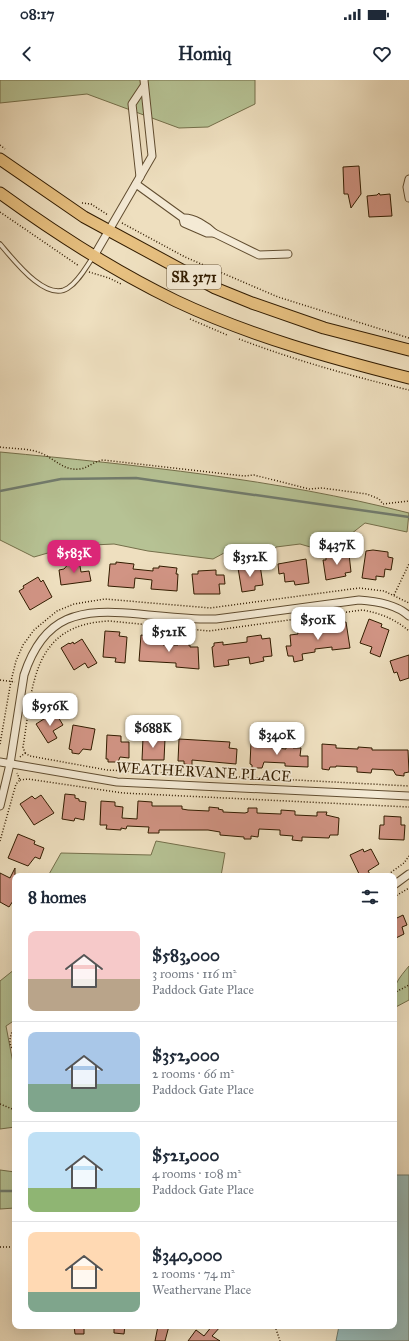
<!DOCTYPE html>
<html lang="en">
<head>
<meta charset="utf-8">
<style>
  body { margin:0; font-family:"IM FELL Great Primer",serif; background:#f6f6f7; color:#1f2937; height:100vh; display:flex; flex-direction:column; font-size:15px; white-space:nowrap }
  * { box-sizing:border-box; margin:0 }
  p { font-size:13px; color:#747a83 }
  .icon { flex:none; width:22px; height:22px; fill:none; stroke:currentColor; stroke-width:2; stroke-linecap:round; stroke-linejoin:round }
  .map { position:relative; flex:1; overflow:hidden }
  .side { position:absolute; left:12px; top:793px; width:385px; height:456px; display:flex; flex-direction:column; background:#fff; border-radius:8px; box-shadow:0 4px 16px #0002 }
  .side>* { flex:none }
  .price { position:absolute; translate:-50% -34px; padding:0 9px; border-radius:8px; background:#fff; color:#222; font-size:13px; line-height:26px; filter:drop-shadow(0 1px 2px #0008) }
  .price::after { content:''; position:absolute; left:50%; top:24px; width:12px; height:9px; margin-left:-6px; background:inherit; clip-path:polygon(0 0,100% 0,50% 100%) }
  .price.active { background:#db2777; color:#fff }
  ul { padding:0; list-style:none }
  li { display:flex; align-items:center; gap:12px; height:100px; padding:0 16px }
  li+li { border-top:1px solid #e0e1e3 }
  li span { display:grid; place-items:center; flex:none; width:112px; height:80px; border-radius:8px; color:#555 }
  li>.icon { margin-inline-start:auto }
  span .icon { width:48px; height:48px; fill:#fffc; stroke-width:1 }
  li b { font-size:17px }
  h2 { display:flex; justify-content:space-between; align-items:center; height:48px; padding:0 16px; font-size:17px }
  .status { display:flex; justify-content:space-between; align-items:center; height:28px; padding:0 20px; background:#fff; direction:ltr }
  .status svg { height:11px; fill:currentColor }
  header { display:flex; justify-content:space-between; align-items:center; height:52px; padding:0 16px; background:#fff; font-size:18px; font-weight:800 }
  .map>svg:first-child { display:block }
</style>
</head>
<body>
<div class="status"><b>08:17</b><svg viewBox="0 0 49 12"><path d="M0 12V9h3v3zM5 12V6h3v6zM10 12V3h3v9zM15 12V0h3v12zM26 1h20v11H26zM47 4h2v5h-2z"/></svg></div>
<header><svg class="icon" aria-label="back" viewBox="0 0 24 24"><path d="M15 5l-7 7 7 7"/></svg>Homiq<svg class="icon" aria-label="heart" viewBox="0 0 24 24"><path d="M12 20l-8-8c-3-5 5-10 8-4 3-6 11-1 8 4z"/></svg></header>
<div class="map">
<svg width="409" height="1261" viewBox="0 0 409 1261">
  <rect width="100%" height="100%" fill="#eedfbf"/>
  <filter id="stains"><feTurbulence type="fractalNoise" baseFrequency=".005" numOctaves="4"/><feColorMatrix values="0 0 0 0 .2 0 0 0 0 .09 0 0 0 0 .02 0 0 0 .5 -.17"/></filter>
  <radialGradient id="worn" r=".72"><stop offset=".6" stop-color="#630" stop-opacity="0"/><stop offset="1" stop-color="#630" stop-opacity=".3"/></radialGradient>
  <g fill="#b6c294" stroke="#746f4a">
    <path d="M0 0H255V24L208 47 179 48 87 14 0 23Z"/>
    <path d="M0 372C137 385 276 399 409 433L407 452 365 443 342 461 324 471 300 464 276 467 269 476 224 473 213 479 148 471 114 464 72 466 34 477 0 460Z"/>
    <path d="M156 761 225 773 221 796H48L61 773 151 775Z"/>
    <path d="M409 886V920L394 928C394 905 394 904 409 886Z"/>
    <path d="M15 889V940L6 946 13 983 15 986V1047L0 1049V901Z"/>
    <path d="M0 1090 15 1092V1128L0 1129Z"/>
  </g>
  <path fill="#9bbcb8" stroke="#717c6e" d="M394 1095H409V1261H336L339 1246H394Z"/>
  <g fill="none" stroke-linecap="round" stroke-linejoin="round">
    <g stroke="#717c6e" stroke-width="2.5">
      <path d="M0 411 61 399 136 398 409 437"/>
      <path d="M0 1111H15"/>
    </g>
  </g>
  <g fill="#d19484" stroke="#321c00">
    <path d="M359 86 361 114 351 128 348 114H344L343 87Z"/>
    <path d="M379 113 380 115 390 114 392 136 369 137 367 116 377 115Z"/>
    <path d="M373 470 388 472V477L393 478 391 490 385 489 384 497 376 496V500L362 498 366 471Z"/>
    <path d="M342 472 343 475 349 474 351 492 345 493 346 496 326 500 323 480H326V475Z"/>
    <path d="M306 479 309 503 295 505 294 501 285 502 284 493 279 494 278 484Z"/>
    <path d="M79 480 81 492 89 491 91 501 61 505 59 490 64 489 71 481Z"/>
    <path d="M116 482 134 484 133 489 153 491V488H159V486L177 488 176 494H178L177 511 151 509 152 500 135 498 134 508 108 506 110 484H116Z"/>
    <path d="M260 485 263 505 255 506V510L242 512 238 488Z"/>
    <path d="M216 490V495H224L225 504H219L220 514H194L192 494H198V491Z"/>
    <path d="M38 497 41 502 43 500 52 517 30 530 19 511 24 508 23 506Z"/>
    <path d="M369 539 382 544 381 547 389 550 380 577 370 573 372 567 360 563Z"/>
    <path d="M346 542 350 568 332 570V567L315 569V572L302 574 303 580 294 582 293 576H288L286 566H291L290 555 298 554 297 550 312 548V551L333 548V545H337V543Z"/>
    <path d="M105 551 120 552 119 556 127 557 125 583 115 582 116 578 103 577Z"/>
    <path d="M141 555 150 556V558H154V561L163 562V565H178V561H188V565H190V567H198L199 589 176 587V583L139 581Z"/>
    <path d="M261 555 262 559 270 558 272 576 263 577 264 581 250 584 249 577 228 580 229 585 214 587 212 567 214 566V563L223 562V565L247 562V557Z"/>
    <path d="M82 559 97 583 88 588 85 583 74 590 61 568 69 563 70 564 73 562 74 564Z"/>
    <path d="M409 575V598L400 601 397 592 394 593 390 581Z"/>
    <path d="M55 632 63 645 53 651 57 658 48 663 36 644Z"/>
    <path d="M73 645 95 649 91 670 83 669 79 674 72 673V670L69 669Z"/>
    <path d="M107 655 121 656V662H129V678L120 677 118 682H108V679H106Z"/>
    <path d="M143 658 165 659 164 680H142Z"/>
    <path d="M179 659 230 662 229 668 237 669 236 684 192 680V685L184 684V681H178Z"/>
    <path d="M257 660 265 661V667L286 669V663H293V668H301L300 676H308V687L285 686V683L264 682 262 688H252V685L250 684 251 663H257Z"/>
    <path d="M322 664 336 665V668L358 669V667L372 668V670H408L409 692 404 693V696L396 695 393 690 372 689 371 693 357 692V687L336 686V687H330L329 690 322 689Z"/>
    <path d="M65 714 75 715V718L79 719V721L86 722 84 740 75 738 74 741 62 739Z"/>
    <path d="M41 715 54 733 34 745 20 724 32 716 35 719Z"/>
    <path d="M101 721 115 722V726L123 727 122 738 137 739 138 721 152 722V726H182V729L188 730 209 731V727L219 728 218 729 223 730V732L245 733 248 732V728H257V733L281 734V730L295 731V735L317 736V732H327L326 735 339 738 338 755H330L329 758 302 757V761L292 760 293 756 280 755V750L259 749 258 757 251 756V759H244V757L220 755V752L208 750H159V753H148L149 747 127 746 126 749 121 748V750L106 749 107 745H100Z"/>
    <path d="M384 736 401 737V745H405L404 760 379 759 380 745H384Z"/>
    <path d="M18 754 35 761 34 764 44 768 40 779 35 777 28 786 8 778Z"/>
    <path d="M363 769 364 772 371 769 379 784 368 791 370 794 360 796 350 775Z"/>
    <path d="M15 788V818L9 827 0 822V793L10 798Z"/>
    <path d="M394 830 397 838 403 835 407 845 402 847 404 854 394 859Z"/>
    <path d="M74 1246H84V1254H75Z"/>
    <path d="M114 1246H125L124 1254 114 1253Z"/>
    <path d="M158 1246H169L165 1261H155Z"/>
    <path d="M212 1246H221L212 1256 220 1261H188L196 1250 204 1256Z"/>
  </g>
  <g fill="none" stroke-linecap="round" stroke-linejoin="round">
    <defs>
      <path id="service" d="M0 164C13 179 46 223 68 208 79 201 86 187 93 177"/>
      <g id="minor">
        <path d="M140 97 132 24 144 6"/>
        <path d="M409 99 407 107 409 118"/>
        <path d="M136 104 183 138 184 143 207 153H214C207 146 193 137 183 138"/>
        <path d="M214 153 259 175 288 174"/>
        <path d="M94 176 152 76 144 0"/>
        <path d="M0 682 117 702 409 716"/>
        <path d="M0 726 10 684 24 595C44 534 80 528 139 534 159 536 180 538 200 539H216L359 520C376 521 396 524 409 536"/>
        <path d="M394 805 409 794"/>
      </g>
      <g id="primary">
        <path d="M0 79 84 137 215 208 252 223 324 248 409 270"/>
        <path d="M0 113C55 153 114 191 176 221 250 256 330 278 409 298"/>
      </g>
    </defs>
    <use href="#service" stroke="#614d30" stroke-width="5.5"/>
    <use href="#minor" stroke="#614d30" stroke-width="9"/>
    <use href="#primary" stroke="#321c00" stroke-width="13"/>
    <g stroke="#321c00" stroke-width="1.5" stroke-dasharray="1 2" stroke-linecap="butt">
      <path d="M0 65 5 69"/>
      <path d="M82 123 91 124 108 135"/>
      <path d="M0 132 79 186"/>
      <path d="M122 143 185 177 278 217 409 258"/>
      <path d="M89 192 109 198 121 204"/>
      <path d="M190 239 227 255"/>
      <path d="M239 259C294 280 351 296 409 310"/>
      <path d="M0 367C13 369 31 368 43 374 56 380 64 391 80 389 88 388 94 381 103 380L244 396 254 395 309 409 322 408 367 414 379 419 383 424 409 421"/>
      <path d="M394 515 409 484"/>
      <path d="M0 600 15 602"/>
      <path d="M0 664 11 601 16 581 23 565 34 550 46 540 57 531 74 524 105 519 210 528 359 508 384 511 409 523"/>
      <path d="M25 673 30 676 107 690 409 706"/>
      <path d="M20 677 25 673 23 667C33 606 31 544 110 541L209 551 362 530C380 533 395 539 409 551"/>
      <path d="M20 700 28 699 123 713 409 727"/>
      <path d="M0 761 16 704 20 700 17 693"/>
      <path d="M386 796 404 783 409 776"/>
      <path d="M394 817 409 808"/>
      <path d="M394 913 409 905"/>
      <path d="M15 944C11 955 6 963 15 972"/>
      <path d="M0 1024 15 1030"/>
      <path d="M0 1167H15"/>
      <path d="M275 1246 280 1261"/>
    </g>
    <use href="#service" stroke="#f4ead5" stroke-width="3.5"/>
    <use href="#minor" stroke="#f4ead5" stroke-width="7"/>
    <use href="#primary" stroke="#e7c080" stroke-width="11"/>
  </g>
  <g text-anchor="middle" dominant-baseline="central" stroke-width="3.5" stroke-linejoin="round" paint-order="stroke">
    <rect fill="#f4ead5" stroke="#6c5a40" stroke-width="1" x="167" y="185" width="54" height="24" rx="3"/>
    <g font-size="14" font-weight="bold" fill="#321c00">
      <text x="194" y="197">SR 3171</text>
    </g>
    <g font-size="15" fill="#321c00" stroke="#f4ead5">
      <text transform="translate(204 692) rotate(3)">WEATHERVANE PLACE</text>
    </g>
  </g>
  <rect width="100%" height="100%" filter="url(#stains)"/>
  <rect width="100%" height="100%" fill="url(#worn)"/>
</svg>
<b class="price" style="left:337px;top:486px">$437K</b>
<b class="price active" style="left:74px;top:494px">$583K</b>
<b class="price" style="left:250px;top:498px">$352K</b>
<b class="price" style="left:318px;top:561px">$501K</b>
<b class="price" style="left:169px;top:573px">$521K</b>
<b class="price" style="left:50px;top:647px">$956K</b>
<b class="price" style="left:153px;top:669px">$688K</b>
<b class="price" style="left:277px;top:676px">$340K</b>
<section class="side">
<h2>8 homes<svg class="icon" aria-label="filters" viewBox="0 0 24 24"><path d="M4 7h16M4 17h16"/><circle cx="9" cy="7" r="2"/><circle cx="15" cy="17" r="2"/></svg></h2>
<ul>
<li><span style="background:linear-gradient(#f6c9c9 60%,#b9a48a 0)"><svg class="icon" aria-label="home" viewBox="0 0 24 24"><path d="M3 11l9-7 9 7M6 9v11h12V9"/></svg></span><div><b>$583,000</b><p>3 rooms · 116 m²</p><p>Paddock Gate Place</p></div></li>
<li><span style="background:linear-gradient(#a9c7e8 65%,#7fa58c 0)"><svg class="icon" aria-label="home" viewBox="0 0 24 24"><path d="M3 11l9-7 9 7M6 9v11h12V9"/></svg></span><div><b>$352,000</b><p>2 rooms · 66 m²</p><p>Paddock Gate Place</p></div></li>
<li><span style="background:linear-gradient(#bfe0f5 70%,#8fb573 0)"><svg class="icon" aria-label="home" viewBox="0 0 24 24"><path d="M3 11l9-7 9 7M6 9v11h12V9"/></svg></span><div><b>$521,000</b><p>4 rooms · 108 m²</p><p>Paddock Gate Place</p></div></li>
<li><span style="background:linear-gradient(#ffd9b3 75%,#7fa58c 0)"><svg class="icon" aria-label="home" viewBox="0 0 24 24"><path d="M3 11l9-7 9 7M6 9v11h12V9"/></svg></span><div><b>$340,000</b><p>2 rooms · 74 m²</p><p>Weathervane Place</p></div></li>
</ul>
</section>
</div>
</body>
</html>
